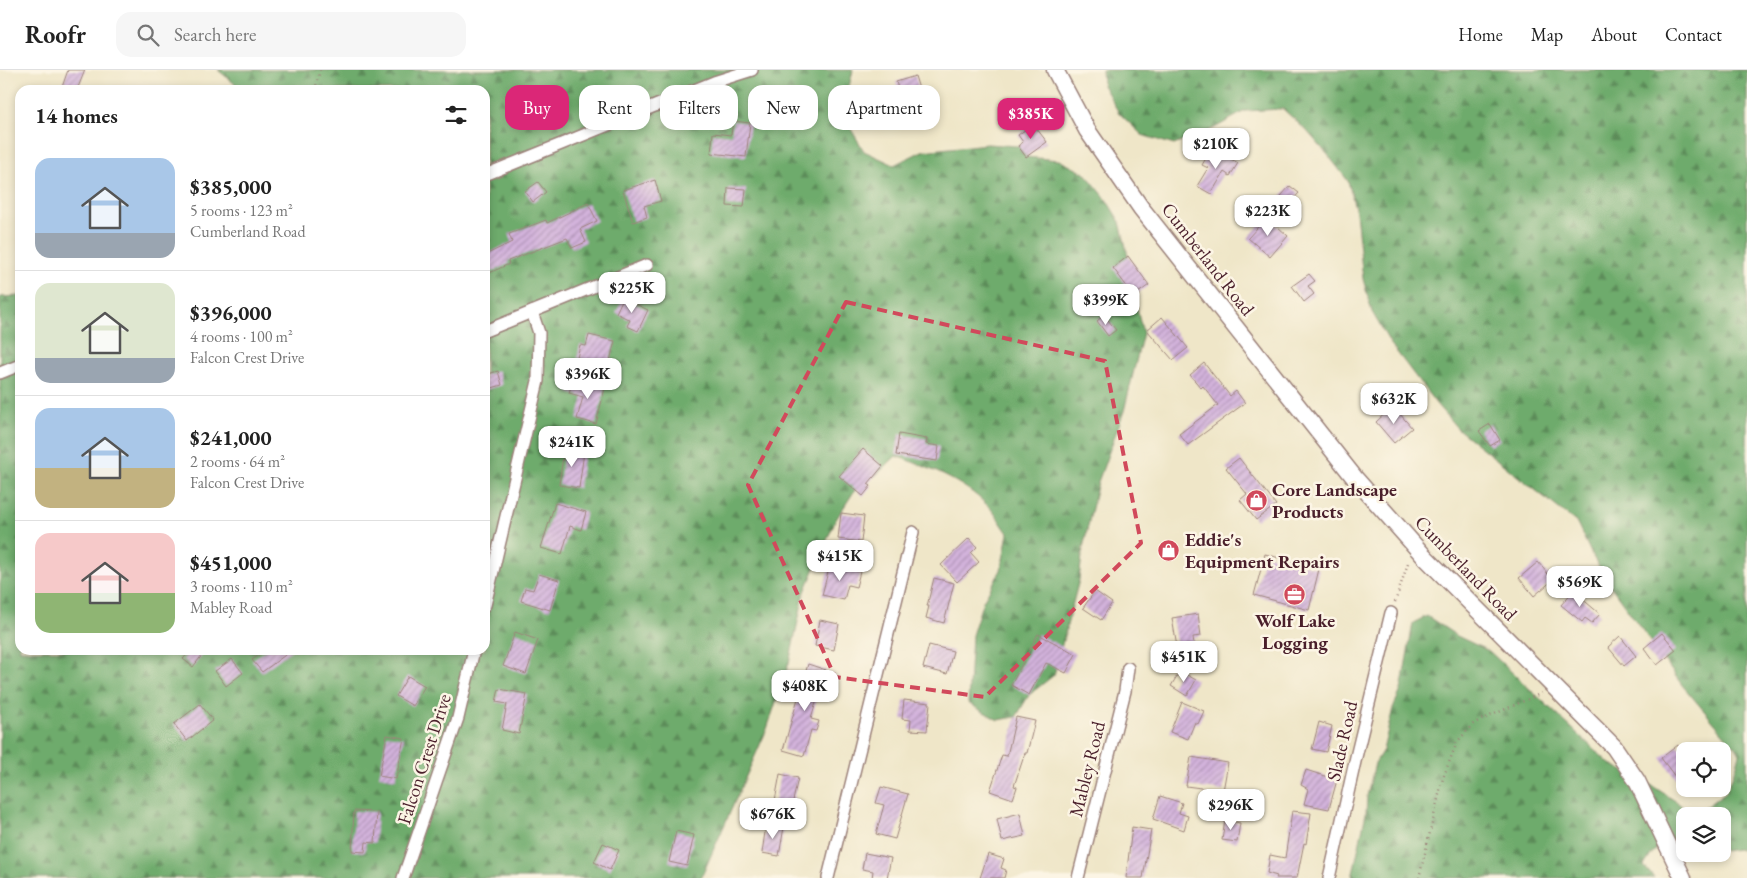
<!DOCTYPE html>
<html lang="en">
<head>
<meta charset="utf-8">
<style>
  body { margin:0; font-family:"EB Garamond",serif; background:#f6f6f6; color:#222; height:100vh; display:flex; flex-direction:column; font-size:19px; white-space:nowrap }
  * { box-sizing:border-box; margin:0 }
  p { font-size:16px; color:#767676 }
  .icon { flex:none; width:28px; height:28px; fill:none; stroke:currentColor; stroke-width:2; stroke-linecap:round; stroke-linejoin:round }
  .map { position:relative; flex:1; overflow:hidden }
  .panel { position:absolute; left:15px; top:15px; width:475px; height:570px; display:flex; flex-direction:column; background:#fff; border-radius:15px; box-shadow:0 2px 8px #0003 }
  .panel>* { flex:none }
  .top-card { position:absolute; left:505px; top:15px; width:475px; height:45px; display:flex; gap:10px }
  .buttons { position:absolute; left:1676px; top:672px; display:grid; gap:10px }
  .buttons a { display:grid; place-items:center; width:55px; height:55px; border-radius:10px; background:#fff; box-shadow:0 2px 8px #0003; font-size:25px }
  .price { position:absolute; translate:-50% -42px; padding:0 11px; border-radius:10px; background:#fff; color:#222; font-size:16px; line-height:32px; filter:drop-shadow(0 1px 2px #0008) }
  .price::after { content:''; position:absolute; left:50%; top:30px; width:15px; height:11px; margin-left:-8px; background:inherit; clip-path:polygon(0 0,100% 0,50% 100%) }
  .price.current { background:#db2777; color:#fff }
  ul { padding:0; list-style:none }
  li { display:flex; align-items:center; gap:15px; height:125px; padding:0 20px }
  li+li { border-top:1px solid #e0e0e0 }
  li span { display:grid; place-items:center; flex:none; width:140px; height:100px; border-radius:15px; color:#555 }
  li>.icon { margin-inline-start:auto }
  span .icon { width:60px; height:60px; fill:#fffc; stroke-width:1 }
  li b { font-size:21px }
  h2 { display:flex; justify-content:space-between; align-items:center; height:60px; padding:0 20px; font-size:21px }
  .chip { padding:0 18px; border-radius:15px; background:#fff; box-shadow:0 2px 8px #0003; font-size:18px; line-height:45px }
  .chip.current { background:#db2777; color:#fff }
  header { display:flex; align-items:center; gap:30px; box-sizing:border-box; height:70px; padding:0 25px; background:#fff; border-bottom:1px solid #e0e0e0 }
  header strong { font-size:24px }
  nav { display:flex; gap:28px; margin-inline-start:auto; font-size:18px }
  .search { width:350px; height:45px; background:#f6f6f6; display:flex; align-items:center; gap:12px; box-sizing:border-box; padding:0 18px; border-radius:15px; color:#767676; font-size:19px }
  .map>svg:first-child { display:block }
</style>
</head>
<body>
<header>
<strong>Roofr</strong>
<div class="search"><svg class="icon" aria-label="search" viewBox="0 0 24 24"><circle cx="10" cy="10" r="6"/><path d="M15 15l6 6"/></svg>Search here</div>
<nav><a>Home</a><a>Map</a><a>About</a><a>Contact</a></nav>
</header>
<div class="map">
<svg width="1747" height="808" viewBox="0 0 1747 808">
  <defs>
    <pattern id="forest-firs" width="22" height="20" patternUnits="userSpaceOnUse" patternTransform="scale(1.25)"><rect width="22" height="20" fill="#6eab6c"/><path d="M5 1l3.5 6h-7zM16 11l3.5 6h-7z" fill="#5c8b59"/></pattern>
    <pattern id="building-hatch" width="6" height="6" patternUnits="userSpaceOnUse" patternTransform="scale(1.25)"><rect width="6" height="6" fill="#d3b3dc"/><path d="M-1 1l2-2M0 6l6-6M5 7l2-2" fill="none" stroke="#ad91b3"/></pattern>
  </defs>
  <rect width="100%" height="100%" fill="#fcf5e5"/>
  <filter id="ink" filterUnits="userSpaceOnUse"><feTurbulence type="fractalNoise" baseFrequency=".02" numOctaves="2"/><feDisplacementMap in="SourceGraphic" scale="10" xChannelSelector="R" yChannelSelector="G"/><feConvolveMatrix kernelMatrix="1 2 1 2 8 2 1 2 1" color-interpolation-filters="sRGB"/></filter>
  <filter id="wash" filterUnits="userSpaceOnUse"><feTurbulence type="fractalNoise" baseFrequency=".0096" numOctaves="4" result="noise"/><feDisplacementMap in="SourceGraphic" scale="20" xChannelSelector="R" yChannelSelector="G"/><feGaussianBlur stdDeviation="1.12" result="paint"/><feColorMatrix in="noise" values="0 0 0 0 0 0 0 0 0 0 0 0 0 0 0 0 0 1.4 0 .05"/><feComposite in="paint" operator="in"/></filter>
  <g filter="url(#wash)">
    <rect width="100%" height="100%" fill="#efe6c8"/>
    <g fill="url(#forest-firs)" stroke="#5c654c">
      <path d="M218 0H853L848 21V54L864 81 894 95 922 81 987 74 1018 76 1026 87 1059 90 1086 104 1104 126 1120 152 1128 186 1134 226 1143 263 1124 341 1098 412 1083 478 1079 510 1054 605 1029 625 1016 647 998 650 968 633 972 565 983 531 1001 500 1008 463C1001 454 995 442 987 435 962 410 929 398 896 386L875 406 862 409 835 451 804 524 789 593 767 659 701 808H0V227L20 226V580H485V20H294L295 17 241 19Z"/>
      <path d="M1102 0H1747V778L1723 781 1722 746H1685V773L1665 772 1652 783 1644 796 1654 808H1352L1366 743 1367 726 1371 710 1375 693 1383 680 1393 638 1401 620 1413 553 1427 546 1457 566 1489 581 1609 693 1651 715 1674 730 1687 740H1701L1726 722 1737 695 1740 683 1682 615 1607 511 1591 483 1577 453 1458 359 1437 335 1390 273 1372 242 1363 209 1356 142 1348 111 1328 85 1307 61 1283 39 1245 41 1213 59 1174 75 1142 65 1119 43 1103 15Z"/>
    </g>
    <g id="blocks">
      <g fill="url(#building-hatch)">
        <path d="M68 0H85L77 20H61Z"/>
        <path d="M915 6 920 22 901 28 896 12Z"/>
        <path d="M875 32 879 52 863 56 858 35Z"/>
        <path d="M733 51 750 53 746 87 711 83 713 63 731 65Z"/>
        <path d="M1033 54 1047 72 1026 87 1018 76 1023 72 1018 65Z"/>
        <path d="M1212 78 1238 93 1230 106 1224 102 1211 124 1197 116 1208 98 1202 95Z"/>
        <path d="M655 110 661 131 644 136 647 147 633 152 623 120Z"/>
        <path d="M538 112 546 122 533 132 525 121Z"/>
        <path d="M1290 116 1299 123 1289 134 1281 126Z"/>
        <path d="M728 118 746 119 744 137 727 136Z"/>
        <path d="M588 133 597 151 580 159 586 172 572 178 567 168 508 191 509 194 485 205V185L512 172 509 164 546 150 547 153Z"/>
        <path d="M1267 147 1288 166 1270 187 1248 168Z"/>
        <path d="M1128 186 1149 215 1134 226 1113 198Z"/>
        <path d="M1309 204 1315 211 1308 216 1314 224 1304 232 1292 216Z"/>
        <path d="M623 228 648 240 638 261 627 256 630 250 616 243Z"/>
        <path d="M1104 245 1116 260 1108 266 1097 251Z"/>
        <path d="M1162 247 1188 278 1173 290 1147 260Z"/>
        <path d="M589 265 615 271 609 295 577 288 580 275 586 276Z"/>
        <path d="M1204 293 1230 326 1236 321 1245 333 1188 375 1179 364 1218 335 1203 316 1201 318 1190 305Z"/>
        <path d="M498 301 502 315 485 320V305Z"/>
        <path d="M573 309 605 318 596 354 577 349 583 327 569 323Z"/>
        <path d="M1393 336 1412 358 1394 373 1376 352Z"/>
        <path d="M1490 354 1500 370 1490 376 1479 361Z"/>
        <path d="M899 364 927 369 926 374 939 376 937 391 896 385Z"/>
        <path d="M564 379 584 382 579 418 559 415Z"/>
        <path d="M863 379 883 396 868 414 871 416 863 426 839 406Z"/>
        <path d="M1239 388 1276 435 1256 450 1240 430 1247 424 1226 398Z"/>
        <path d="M555 433 586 442 581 460 570 456 562 484 541 478Z"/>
        <path d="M841 443 864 446 861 472 838 469Z"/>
        <path d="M969 468 977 477 971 483 979 492 957 512 941 495Z"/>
        <path d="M1265 484 1319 499 1309 540 1254 525Z"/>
        <path d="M1538 492 1553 510 1534 526 1519 508Z"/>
        <path d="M830 494 860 502 856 517 848 515 844 530 822 525Z"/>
        <path d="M539 504 559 510 550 540 521 531 525 518 533 520Z"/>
        <path d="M934 508 954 513 944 553 926 548 929 536H927Z"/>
        <path d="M1095 521 1112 533 1101 550 1083 538Z"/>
        <path d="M1573 521 1600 544 1592 553 1585 548 1582 552 1561 535Z"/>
        <path d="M1198 544 1201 566 1193 567 1194 574 1177 577 1172 548Z"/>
        <path d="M820 550 839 554 834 580 815 576Z"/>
        <path d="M515 562 538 570 526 604 503 596Z"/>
        <path d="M1662 563 1676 580 1657 595 1644 578Z"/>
        <path d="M1038 564 1076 584 1066 603 1046 593 1029 625 1011 615Z"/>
        <path d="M1620 566 1636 586 1624 596 1608 577Z"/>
        <path d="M929 575 953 581 947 604 923 598Z"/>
        <path d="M191 580H206L193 597 183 589Z"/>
        <path d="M266 580H292L262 602 252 590Z"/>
        <path d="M232 589 243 603 226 616 215 601Z"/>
        <path d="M808 594 826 600 811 649 819 651 816 661 811 660 804 686 783 680Z"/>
        <path d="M1180 601 1196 610 1187 626 1171 616Z"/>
        <path d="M408 606 425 616 413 636 396 626Z"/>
        <path d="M499 619 527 624 519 664 502 660 507 634 496 632Z"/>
        <path d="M904 630 930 633 927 661 910 660 911 650 902 649Z"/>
        <path d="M1182 632 1204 641 1198 654 1195 652 1188 669 1170 662Z"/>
        <path d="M200 634 213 650 187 671 174 654Z"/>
        <path d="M1016 647 1035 651 1027 683H1025L1014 716 1017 717 1013 729 990 721 1002 685 1007 686Z"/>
        <path d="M1319 652 1332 656 1326 682 1312 679Z"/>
        <path d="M387 665 404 668 396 709 379 706Z"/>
        <path d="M1678 675 1685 684V720L1661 688Z"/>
        <path d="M1191 687 1228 693 1223 721 1186 716Z"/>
        <path d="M1306 700 1337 710 1329 739 1304 734 1308 719 1301 715Z"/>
        <path d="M780 704 798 708 791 740 774 736Z"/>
        <path d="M881 717 908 724 895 769 876 764 884 735 876 733Z"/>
        <path d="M1160 726 1182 733 1179 743 1188 746 1184 760 1153 749Z"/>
        <path d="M354 741 377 742 375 773 366 772 365 782 352 781Z"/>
        <path d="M1292 741 1311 743 1306 774 1304 773 1297 808H1276L1277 806 1267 803 1270 785 1285 788Z"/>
        <path d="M1020 743 1025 766 1002 771 997 749Z"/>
        <path d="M1225 750 1240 753 1237 772 1222 770Z"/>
        <path d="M766 755 784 757 779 786 762 783Z"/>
        <path d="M1132 757 1151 760 1143 808H1126Z"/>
        <path d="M676 761 694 765 687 796 669 792Z"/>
        <path d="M603 773 619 780 610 800 594 792Z"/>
        <path d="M865 783 891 788 887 808H872L873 801 862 799Z"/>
        <path d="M988 784 1004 789 1001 798 1006 800 1004 808H980Z"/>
      </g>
    </g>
  </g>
  <g filter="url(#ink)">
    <use href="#blocks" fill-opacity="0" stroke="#9c827a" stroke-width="1"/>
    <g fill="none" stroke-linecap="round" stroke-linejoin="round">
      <defs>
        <g id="street">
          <path d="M485 105 714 12 752 0"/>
          <path d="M485 261 647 195"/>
          <path d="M0 303 20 295"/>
          <path d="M485 535 538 311 539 263 532 242"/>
          <path d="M403 808 458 648 474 580"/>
          <path d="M828 808 913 462"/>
          <path d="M1078 808 1125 621 1128 598"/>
          <path d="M1329 808 1356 687 1391 543"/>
        </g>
        <path id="secondary" d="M1055 0 1087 60 1141 138 1354 407 1423 485 1614 677 1637 711 1683 808"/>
      </defs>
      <use href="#street" stroke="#9c827a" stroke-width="14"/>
      <use href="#secondary" stroke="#9c827a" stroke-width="19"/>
      <g stroke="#9c827a" stroke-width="2.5" stroke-dasharray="1 4" stroke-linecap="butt">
        <path d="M315 20 320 0"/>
        <path d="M1395 532 1409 490"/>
        <path d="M1419 808 1443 708 1457 672 1474 653 1542 623"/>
      </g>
      <use href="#street" stroke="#fff" stroke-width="11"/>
      <use href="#secondary" stroke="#fff" stroke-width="16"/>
    </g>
  </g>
  <path fill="none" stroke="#d1495b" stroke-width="4" stroke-dasharray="10 6" stroke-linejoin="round" d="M846 232 1105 291 1141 473 985 627 835 607 748 415Z"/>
  <defs>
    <symbol id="shop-disc" viewBox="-11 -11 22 22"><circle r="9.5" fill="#d1495b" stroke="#fcf5e5"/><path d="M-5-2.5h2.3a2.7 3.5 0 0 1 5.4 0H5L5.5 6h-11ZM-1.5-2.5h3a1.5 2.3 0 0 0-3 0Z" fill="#fff"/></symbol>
    <symbol id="office-disc" viewBox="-11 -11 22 22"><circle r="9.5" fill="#d1495b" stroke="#fcf5e5"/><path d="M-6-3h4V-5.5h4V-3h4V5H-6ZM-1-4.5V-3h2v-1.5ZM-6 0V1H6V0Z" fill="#fff"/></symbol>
  </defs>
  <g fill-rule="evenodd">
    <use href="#shop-disc" x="1244" y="418" width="25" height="25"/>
    <use href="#shop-disc" x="1156" y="468" width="25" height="25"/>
    <use href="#office-disc" x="1282" y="512" width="25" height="25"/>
  </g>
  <g text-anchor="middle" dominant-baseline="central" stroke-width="5" stroke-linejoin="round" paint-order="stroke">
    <g font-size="19" fill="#4a1f2b" stroke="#fcf5e5">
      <text transform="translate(1208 189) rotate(52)">Cumberland Road</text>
      <text transform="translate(1466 498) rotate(46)">Cumberland Road</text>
      <text transform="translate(1342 671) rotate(-77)">Slade Road</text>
      <text transform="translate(424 689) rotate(-72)">Falcon Crest Drive</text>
      <text transform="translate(1087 699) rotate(-76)">Mabley Road</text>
    </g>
    <g font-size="19" font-weight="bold" fill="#4a1f2b" stroke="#fcf5e5" text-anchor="start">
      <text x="1272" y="419">Core Landscape<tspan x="1272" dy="22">Products</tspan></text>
      <text x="1185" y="469">Eddie's<tspan x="1185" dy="22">Equipment Repairs</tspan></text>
      <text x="1295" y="550" text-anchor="middle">Wolf Lake<tspan x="1295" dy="22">Logging</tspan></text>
    </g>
  </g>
</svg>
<div class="buttons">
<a><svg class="icon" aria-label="locate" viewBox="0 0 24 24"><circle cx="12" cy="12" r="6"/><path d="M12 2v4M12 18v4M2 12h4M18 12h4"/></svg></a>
<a><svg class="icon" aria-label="layers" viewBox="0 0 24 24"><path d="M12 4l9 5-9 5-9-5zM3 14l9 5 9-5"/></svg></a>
</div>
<b class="price current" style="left:1031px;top:70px">$385K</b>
<b class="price" style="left:1216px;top:100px">$210K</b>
<b class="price" style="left:1268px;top:167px">$223K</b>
<b class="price" style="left:632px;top:244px">$225K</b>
<b class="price" style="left:1106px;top:256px">$399K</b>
<b class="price" style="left:588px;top:330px">$396K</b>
<b class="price" style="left:1394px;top:355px">$632K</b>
<b class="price" style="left:572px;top:398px">$241K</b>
<b class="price" style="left:840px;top:512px">$415K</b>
<b class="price" style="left:1580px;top:538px">$569K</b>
<b class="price" style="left:1184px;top:613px">$451K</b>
<b class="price" style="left:805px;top:642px">$408K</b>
<b class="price" style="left:1231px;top:761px">$296K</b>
<b class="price" style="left:773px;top:770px">$676K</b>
<div class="top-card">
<a class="chip current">Buy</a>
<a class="chip">Rent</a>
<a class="chip">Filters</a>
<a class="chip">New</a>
<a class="chip">Apartment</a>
</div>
<section class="panel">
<h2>14 homes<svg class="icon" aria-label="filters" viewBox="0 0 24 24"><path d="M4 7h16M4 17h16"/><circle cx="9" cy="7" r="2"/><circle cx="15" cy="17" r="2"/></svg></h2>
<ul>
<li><span style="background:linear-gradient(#a9c7e8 75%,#9aa5b1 0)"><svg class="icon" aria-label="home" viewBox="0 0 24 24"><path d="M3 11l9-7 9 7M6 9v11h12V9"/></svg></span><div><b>$385,000</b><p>5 rooms · 123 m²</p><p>Cumberland Road</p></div></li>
<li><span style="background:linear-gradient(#dfe7d0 75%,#9aa5b1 0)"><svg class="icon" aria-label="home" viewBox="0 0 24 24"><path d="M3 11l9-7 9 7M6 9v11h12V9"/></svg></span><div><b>$396,000</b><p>4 rooms · 100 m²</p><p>Falcon Crest Drive</p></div></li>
<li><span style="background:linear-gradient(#a9c7e8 60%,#c2b280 0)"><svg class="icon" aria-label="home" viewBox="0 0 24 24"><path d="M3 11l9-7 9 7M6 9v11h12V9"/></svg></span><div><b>$241,000</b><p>2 rooms · 64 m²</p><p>Falcon Crest Drive</p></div></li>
<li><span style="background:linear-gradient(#f6c9c9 60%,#8fb573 0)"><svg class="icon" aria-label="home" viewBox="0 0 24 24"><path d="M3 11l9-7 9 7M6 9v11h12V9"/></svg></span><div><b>$451,000</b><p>3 rooms · 110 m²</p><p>Mabley Road</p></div></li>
</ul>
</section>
</div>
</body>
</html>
